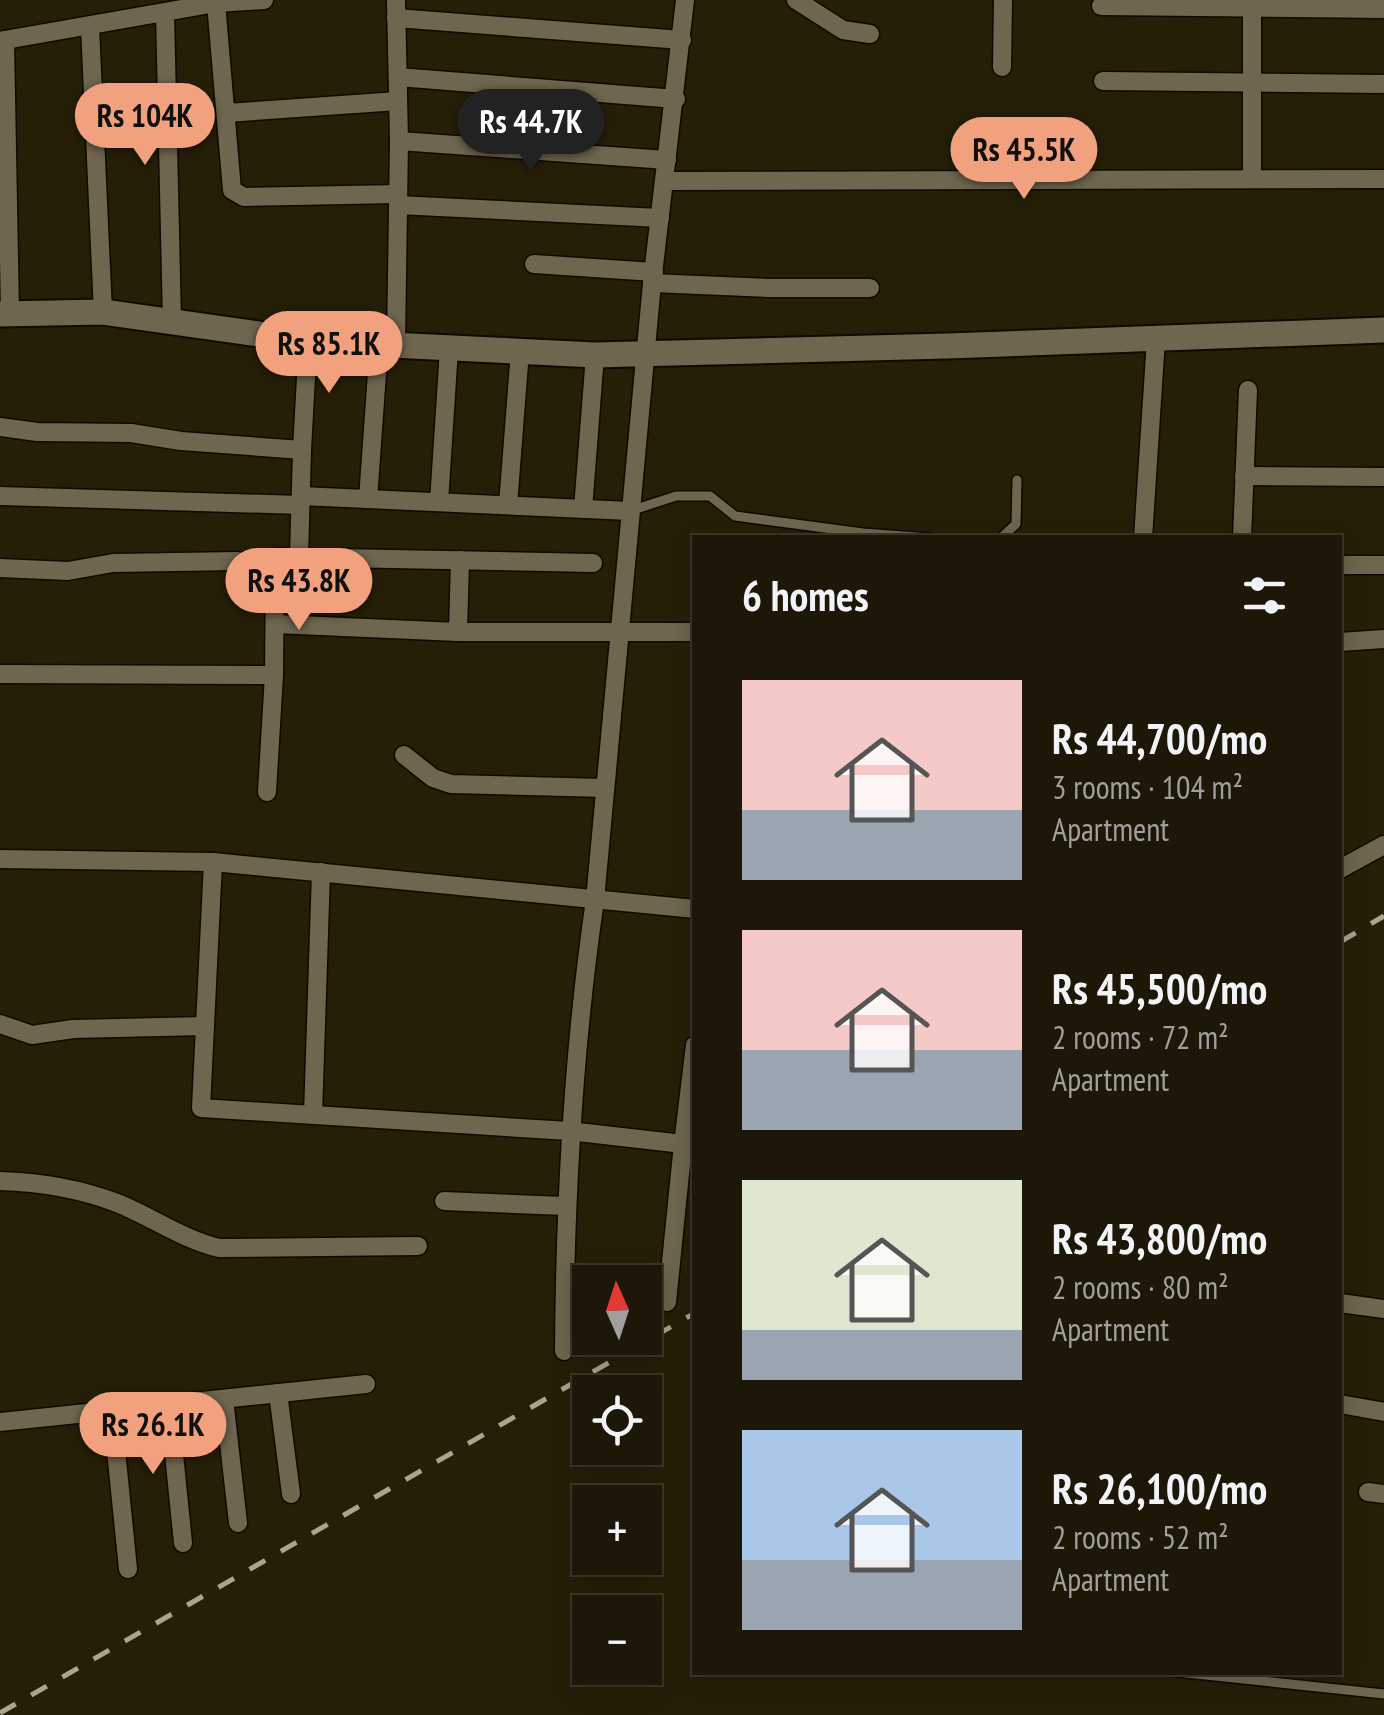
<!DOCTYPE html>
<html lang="en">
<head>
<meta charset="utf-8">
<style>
  body { margin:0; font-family:"PT Sans Narrow",sans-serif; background:#252010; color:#f1f3f6; height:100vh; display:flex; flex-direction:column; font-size:38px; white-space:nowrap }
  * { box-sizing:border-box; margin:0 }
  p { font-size:32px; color:#a09f9b }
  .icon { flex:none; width:55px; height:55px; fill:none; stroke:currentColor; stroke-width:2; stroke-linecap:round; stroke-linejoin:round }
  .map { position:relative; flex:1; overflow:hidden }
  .side { position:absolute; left:692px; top:535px; width:650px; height:1140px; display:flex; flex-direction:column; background:#1c1706; border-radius:0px; box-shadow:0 5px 25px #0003,0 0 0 2px #3a3628 }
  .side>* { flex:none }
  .needle { width:65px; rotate:357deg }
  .controls { position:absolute; left:572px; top:1265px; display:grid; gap:20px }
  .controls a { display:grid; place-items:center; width:90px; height:90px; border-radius:0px; background:#1c1706; box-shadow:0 5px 25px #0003,0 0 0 2px #3a3628; font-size:50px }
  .price { position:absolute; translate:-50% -85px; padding:0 22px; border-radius:35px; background:#f1a17d; color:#111; font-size:32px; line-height:65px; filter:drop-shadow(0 2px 5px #0008) }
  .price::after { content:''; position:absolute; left:50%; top:60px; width:30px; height:22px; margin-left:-15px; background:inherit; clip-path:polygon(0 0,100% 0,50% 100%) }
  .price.selected { background:#222; color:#fff }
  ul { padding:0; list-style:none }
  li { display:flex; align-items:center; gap:30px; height:250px; padding:0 50px }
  li span { display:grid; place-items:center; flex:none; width:280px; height:200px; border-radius:0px; color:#555 }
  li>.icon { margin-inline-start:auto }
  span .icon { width:120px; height:120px; fill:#fffc; stroke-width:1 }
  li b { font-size:42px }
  h2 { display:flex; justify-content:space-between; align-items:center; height:120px; padding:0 50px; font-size:42px }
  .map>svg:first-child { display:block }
</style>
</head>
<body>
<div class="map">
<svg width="1384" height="1715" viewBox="0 0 1384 1715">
  <rect width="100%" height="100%" fill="#261f08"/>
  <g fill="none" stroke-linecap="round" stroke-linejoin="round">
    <defs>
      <g id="lane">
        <path d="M630 511 676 496H710L735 516 863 533 930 538"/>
        <path d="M1001 538 1016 524 1017 480"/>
        <path d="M1177 1672 1384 1694"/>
      </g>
      <g id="street">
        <path d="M264 0 216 3 232 190 244 197 398 194"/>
        <path d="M396 0 399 141 396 343"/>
        <path d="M796 0 843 30 870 34"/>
        <path d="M1252 0V179"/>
        <path d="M1101 6 1384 9"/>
        <path d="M165 13 172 321"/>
        <path d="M396 18 682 40"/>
        <path d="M90 27 103 312"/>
        <path d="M5 40 10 314"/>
        <path d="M0 41 216 3V0"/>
        <path d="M1002 67 1003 0"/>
        <path d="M398 77 676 99"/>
        <path d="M1103 81 1384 84"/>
        <path d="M226 113 398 101"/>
        <path d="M399 141 667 160"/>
        <path d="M665 181 1384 179"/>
        <path d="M398 205 660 218"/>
        <path d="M534 264 654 272"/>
        <path d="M652 283 769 288H870"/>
        <path d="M0 427 37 432 131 433 181 441 302 450 299 556 277 558 275 562 274 675 0 674"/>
        <path d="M302 450 308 341"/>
        <path d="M1244 476 1384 477"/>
        <path d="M0 496 300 505"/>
        <path d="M301 496 630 511"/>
        <path d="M368 499 379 345"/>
        <path d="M439 502 449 349"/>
        <path d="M508 505 520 351"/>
        <path d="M583 509 595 355"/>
        <path d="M1143 538 1156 339"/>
        <path d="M1242 538 1248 390"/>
        <path d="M339 558 593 563"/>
        <path d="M1340 565H1384"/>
        <path d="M0 568 68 571 113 563 238 561"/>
        <path d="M275 624 458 632H695"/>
        <path d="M458 632 460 560"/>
        <path d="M1340 642 1384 639"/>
        <path d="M404 755 433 778 451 784 605 788"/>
        <path d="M267 792 274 675"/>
        <path d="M0 859 213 862 695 909"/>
        <path d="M213 862 201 1108 569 1131 683 1144 695 1045"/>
        <path d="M1340 869 1384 845"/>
        <path d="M0 1024 32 1035 73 1029 205 1026"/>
        <path d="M313 1115 321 872"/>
        <path d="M0 1181C39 1182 80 1189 117 1203 152 1217 182 1239 219 1248L418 1246"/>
        <path d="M444 1201 565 1206"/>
        <path d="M667 1302 683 1144"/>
        <path d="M1340 1303 1384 1309"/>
        <path d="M564 1351C565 1199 573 1050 595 900L652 283 685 0"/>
        <path d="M278 1393 291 1494"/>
        <path d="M224 1399 238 1523"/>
        <path d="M1340 1404 1384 1412"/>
        <path d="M169 1405 183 1543"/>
        <path d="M112 1411 128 1569"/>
        <path d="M0 1422 366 1384"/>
        <path d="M1368 1492 1384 1494"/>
      </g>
      <path id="secondary" d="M0 314 103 312 308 341 595 355 947 346 1384 330"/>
    </defs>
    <use href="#lane" stroke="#0f0900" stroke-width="12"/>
    <use href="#street" stroke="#0f0900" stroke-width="21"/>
    <use href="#secondary" stroke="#0f0900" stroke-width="29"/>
    <use href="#lane" stroke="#6e664e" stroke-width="9"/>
    <use href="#street" stroke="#6e664e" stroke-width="18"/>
    <use href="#secondary" stroke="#6e664e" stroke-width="25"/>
    <g stroke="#a9a493" stroke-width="5" stroke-dasharray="18 18" stroke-linecap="butt">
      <path d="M1340 942 1384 916"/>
      <path d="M0 1713 695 1313"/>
    </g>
  </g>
</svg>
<div class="controls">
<a><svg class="needle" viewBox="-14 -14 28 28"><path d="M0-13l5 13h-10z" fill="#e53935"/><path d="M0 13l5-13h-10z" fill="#a09f9b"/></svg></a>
<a><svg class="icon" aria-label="locate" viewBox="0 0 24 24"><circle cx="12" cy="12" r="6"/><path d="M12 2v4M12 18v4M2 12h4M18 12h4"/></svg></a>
<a>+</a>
<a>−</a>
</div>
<b class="price" style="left:145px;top:168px">Rs 104K</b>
<b class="price selected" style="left:531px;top:174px">Rs 44.7K</b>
<b class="price" style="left:1024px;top:202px">Rs 45.5K</b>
<b class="price" style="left:329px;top:396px">Rs 85.1K</b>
<b class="price" style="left:299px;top:633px">Rs 43.8K</b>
<b class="price" style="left:153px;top:1477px">Rs 26.1K</b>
<section class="side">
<h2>6 homes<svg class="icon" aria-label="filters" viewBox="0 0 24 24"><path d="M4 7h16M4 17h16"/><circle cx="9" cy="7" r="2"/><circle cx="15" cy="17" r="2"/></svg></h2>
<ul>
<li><span style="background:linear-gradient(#f6c9c9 65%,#9aa5b1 0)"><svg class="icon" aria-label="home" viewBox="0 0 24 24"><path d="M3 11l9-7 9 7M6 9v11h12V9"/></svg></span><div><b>Rs 44,700/mo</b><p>3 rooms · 104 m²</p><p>Apartment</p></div></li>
<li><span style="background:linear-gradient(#f6c9c9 60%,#9aa5b1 0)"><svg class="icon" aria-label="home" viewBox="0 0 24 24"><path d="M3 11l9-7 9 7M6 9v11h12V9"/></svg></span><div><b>Rs 45,500/mo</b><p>2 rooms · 72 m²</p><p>Apartment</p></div></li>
<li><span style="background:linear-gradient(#dfe7d0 75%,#9aa5b1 0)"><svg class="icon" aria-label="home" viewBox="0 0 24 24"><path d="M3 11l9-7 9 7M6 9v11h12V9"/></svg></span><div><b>Rs 43,800/mo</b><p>2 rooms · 80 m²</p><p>Apartment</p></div></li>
<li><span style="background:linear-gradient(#a9c7e8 65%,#9aa5b1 0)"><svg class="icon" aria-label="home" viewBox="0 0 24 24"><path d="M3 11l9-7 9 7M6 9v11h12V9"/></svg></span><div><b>Rs 26,100/mo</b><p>2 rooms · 52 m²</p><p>Apartment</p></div></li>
</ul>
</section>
</div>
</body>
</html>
